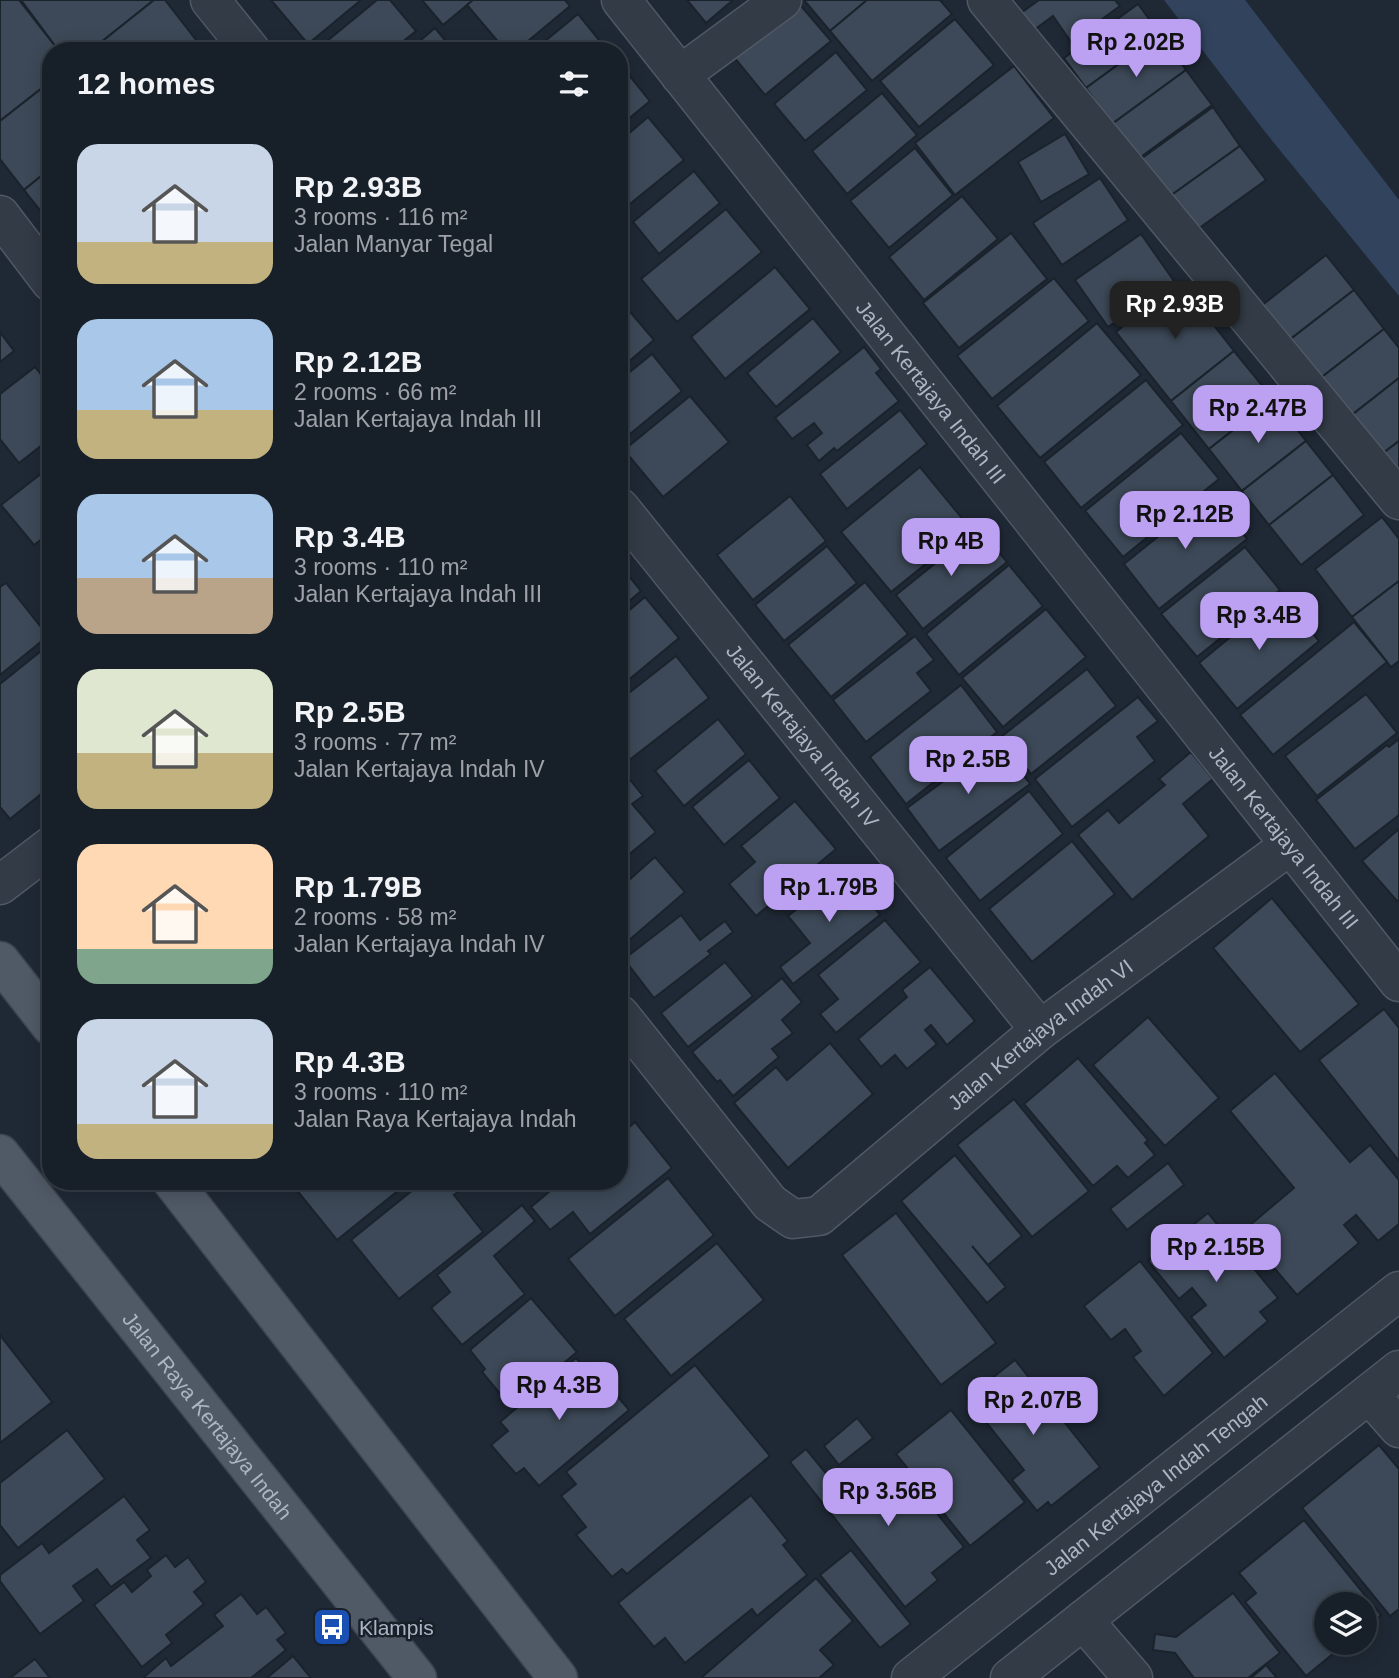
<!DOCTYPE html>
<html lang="en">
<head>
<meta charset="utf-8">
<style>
  body { margin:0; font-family:Arial,sans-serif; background:#202730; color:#f1f3f6; height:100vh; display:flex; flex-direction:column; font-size:26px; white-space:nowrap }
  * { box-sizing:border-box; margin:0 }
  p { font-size:23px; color:#9ea2a8 }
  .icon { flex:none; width:38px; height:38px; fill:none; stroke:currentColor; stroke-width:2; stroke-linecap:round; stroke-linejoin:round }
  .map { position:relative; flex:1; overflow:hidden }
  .details { position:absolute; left:42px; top:42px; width:586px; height:1148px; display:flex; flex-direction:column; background:#171f28; border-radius:28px; box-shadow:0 4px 18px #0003,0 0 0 2px #363d45 }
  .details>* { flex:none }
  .fabs { position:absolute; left:1314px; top:1592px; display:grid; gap:14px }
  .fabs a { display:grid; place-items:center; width:63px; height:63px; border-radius:50%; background:#171f28; box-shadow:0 4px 18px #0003,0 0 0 2px #363d45; font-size:35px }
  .price { position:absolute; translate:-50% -60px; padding:0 16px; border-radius:14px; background:#bca0f2; color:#111; font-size:23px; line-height:46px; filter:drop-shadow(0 2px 4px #0008) }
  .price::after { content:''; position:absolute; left:50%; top:42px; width:21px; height:16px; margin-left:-10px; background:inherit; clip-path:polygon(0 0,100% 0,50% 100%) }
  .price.selected { background:#222; color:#fff }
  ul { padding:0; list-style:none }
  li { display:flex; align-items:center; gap:21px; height:175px; padding:0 35px }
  li span { display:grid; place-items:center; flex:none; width:196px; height:140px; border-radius:21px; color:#555 }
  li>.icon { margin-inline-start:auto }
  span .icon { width:84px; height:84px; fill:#fffc; stroke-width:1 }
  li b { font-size:30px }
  h2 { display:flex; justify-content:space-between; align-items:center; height:84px; padding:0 35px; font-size:30px }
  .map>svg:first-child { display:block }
</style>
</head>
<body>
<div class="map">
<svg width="1399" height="1678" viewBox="0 0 1399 1678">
  <rect width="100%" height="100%" fill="#1f2935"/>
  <path fill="#32445d" d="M1164 0H1245L1399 200V296L1266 133Z"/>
  <g fill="#3d4958" stroke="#1a222c" stroke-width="2">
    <path d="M0 0H19L59 51H51V81L0 121Z"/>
    <path d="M21 0H154L90 51H59Z"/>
    <path d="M154 0H165L203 49 200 51H90Z"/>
    <path d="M271 0H361L308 44Z"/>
    <path d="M377 0H390L416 31 391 51H315Z"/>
    <path d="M422 0H473L443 25Z"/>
    <path d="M473 0H565L570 6 516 51H506L467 5Z"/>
    <path d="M687 0H733L706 23Z"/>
    <path d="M796 0 831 41 765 95 729 51Z"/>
    <path d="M804 0H867L830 31Z"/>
    <path d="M867 0H940L952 14 872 81 830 31Z"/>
    <path d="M1039 0H1115L1120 6 1071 42 1053 16 1034 30 1021 13Z"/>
    <path d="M1138 4 1160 34 1086 88 1064 58Z"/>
    <path d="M578 14 608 51H533Z"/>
    <path d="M955 19 994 65 919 127 880 81Z"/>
    <path d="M435 28 454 51H408Z"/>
    <path d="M1160 34 1186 70 1112 124 1086 88Z"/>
    <path d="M836 52 867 90 805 141 774 104Z"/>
    <path d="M620 64 650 101 620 126Z"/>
    <path d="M1014 66 1054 118 955 195 915 143Z"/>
    <path d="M1186 70 1212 105 1138 159 1112 124Z"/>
    <path d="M51 81V168L24 190 0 159V121Z"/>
    <path d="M882 93 917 135 847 194 812 151Z"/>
    <path d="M1213 107 1240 146 1166 199 1138 161Z"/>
    <path d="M648 117 684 160 620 212V141Z"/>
    <path d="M1065 134 1089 174 1041 202 1018 162Z"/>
    <path d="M1240 146 1266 180 1191 234 1166 199Z"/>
    <path d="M915 148 953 195 889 248 850 201Z"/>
    <path d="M51 168V224L24 190Z"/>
    <path d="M694 171 720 203 659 254 633 222Z"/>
    <path d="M1100 178 1128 220 1062 265 1033 223Z"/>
    <path d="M962 196 998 239 924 300 889 257Z"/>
    <path d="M726 209 762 252 677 322 641 279Z"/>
    <path d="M1011 233 1047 279 959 348 923 303Z"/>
    <path d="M1141 234 1174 281 1108 327 1075 280Z"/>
    <path d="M1326 255 1354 290 1288 341 1261 306Z"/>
    <path d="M775 267 810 309 725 379 691 337Z"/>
    <path d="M1054 278 1089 321 992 399 957 356Z"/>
    <path d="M1179 281 1234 351 1171 401 1116 332Z"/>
    <path d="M1354 290 1384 329 1318 380 1288 341Z"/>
    <path d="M620 300 654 340 620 369Z"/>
    <path d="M813 318 841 352 776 407 747 373Z"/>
    <path d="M1097 323 1141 375 1040 458 997 406Z"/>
    <path d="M1384 329 1399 348V378L1348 418 1318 380Z"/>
    <path d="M0 332 14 351 0 362Z"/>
    <path d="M864 347 881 369 876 373 899 401 837 451 834 448 819 461 807 445 822 433 814 423 792 439 775 418Z"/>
    <path d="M1234 351 1273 399 1209 449 1171 401Z"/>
    <path d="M652 354 682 391 624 439 620 434V380Z"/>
    <path d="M35 367 51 387V438L19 463 0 439V394Z"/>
    <path d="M1399 378V441L1378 457 1348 418Z"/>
    <path d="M1146 380 1183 425 1081 508 1044 462Z"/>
    <path d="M690 396 729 442 663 497 624 450Z"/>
    <path d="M1273 399 1306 441 1242 491 1209 449Z"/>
    <path d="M900 410 927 444 847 509 820 474Z"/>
    <path d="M1181 433 1219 479 1123 557 1085 511Z"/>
    <path d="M1306 441 1333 475 1269 525 1242 491Z"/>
    <path d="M1399 441V484L1378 457Z"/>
    <path d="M51 466V532L34 545 1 505Z"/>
    <path d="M920 467 970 528 891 592 841 532Z"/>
    <path d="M1333 475 1364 515 1301 565 1269 525Z"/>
    <path d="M1211 494 1247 539 1159 609 1124 564Z"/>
    <path d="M790 496 826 541 753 600 717 555Z"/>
    <path d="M1382 517 1399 539V581L1352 617 1315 569Z"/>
    <path d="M979 528 1007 562 923 629 896 595Z"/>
    <path d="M827 546 857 583 784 641 755 605Z"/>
    <path d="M1245 547 1280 590 1197 657 1161 614Z"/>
    <path d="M620 565 641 591 620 609Z"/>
    <path d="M1009 565 1043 606 959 675 926 634Z"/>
    <path d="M1399 581V661L1391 667 1352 617Z"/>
    <path d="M865 582 908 634 831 697 788 645Z"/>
    <path d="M6 583 48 636 0 675V587Z"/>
    <path d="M1281 595 1319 641 1237 709 1199 663Z"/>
    <path d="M645 597 679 638 620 687V618Z"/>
    <path d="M1046 609 1086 657 1003 727 962 678Z"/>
    <path d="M1354 622 1387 662 1273 755 1240 715Z"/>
    <path d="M915 636 934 660 917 673 931 691 866 742 833 700Z"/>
    <path d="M51 643V786L10 819 0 807V684Z"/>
    <path d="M676 656 709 698 623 765 620 762V741L624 737 620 731V700Z"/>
    <path d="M1087 669 1116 706 1031 774 1001 737Z"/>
    <path d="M961 685 997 732 906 804 870 757Z"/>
    <path d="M1366 694 1397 733 1317 796 1285 756Z"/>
    <path d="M1138 697 1158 721 1137 737 1155 761 1072 827 1035 779Z"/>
    <path d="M718 719 746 754 684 806 655 771Z"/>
    <path d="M1399 739V815L1355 849 1316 800 1387 745 1389 747Z"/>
    <path d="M998 741 1030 784 939 851 907 808Z"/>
    <path d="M1191 752 1213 779 1183 804 1209 836 1132 900 1078 835 1108 810 1119 823 1165 785 1159 779Z"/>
    <path d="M749 760 780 798 724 845 692 807Z"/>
    <path d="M627 776 643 796 632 804 656 832 620 862V782Z"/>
    <path d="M1029 791 1063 834 980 901 946 858Z"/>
    <path d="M795 801 836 849 756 916 729 884 755 862 741 846Z"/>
    <path d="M1399 829V900L1397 901 1362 861Z"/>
    <path d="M1072 841 1115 894 1032 962 989 909Z"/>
    <path d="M655 857 685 892 620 948V888Z"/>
    <path d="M845 871 880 915 793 984 780 967 810 943 788 916Z"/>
    <path d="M1272 898 1359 1004 1300 1052 1213 948Z"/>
    <path d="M681 915 700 940 725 921 733 932 708 951 711 954 654 998 624 959Z"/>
    <path d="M885 920 921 962 836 1033 820 1014 838 999 818 975Z"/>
    <path d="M725 962 753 996 688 1047 661 1013Z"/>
    <path d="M930 967 975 1021 947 1045 931 1025 925 1030 937 1044 907 1069 895 1055 881 1067 858 1039 907 997 902 990Z"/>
    <path d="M782 978 802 1002 782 1020 793 1033 772 1049 779 1057 733 1096 720 1080 717 1082 692 1052Z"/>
    <path d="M1384 1009 1399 1028V1161L1319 1060Z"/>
    <path d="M1148 1017 1219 1098 1165 1146 1093 1065Z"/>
    <path d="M830 1043 873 1094 788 1168 734 1103 776 1067 787 1080Z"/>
    <path d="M1078 1058 1148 1140 1145 1143 1155 1155 1128 1178 1117 1166 1093 1186 1024 1104Z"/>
    <path d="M1275 1073 1350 1162 1370 1145 1399 1180V1224L1378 1241 1356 1215 1344 1225 1359 1243 1297 1295 1243 1231 1294 1188 1230 1111Z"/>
    <path d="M1014 1099 1089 1191 1032 1237 957 1145Z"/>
    <path d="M635 1122 672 1168 590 1234 573 1212 550 1230 531 1207 562 1181H620V1135Z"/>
    <path d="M955 1155 1022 1236 988 1265 972 1246 1006 1287 987 1303 901 1201Z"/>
    <path d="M1168 1163 1184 1185 1127 1230 1110 1209Z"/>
    <path d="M668 1178 714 1235 615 1316 568 1259Z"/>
    <path d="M303 1181H410L337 1240 295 1188Z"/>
    <path d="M424 1181H472L454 1195 483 1232 399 1299 351 1240Z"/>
    <path d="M522 1205 535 1221 494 1256 525 1294 462 1345 431 1308 450 1292 437 1275Z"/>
    <path d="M896 1213 996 1343 941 1385 842 1255Z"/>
    <path d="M1208 1213 1278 1298 1260 1312 1268 1321 1224 1358 1191 1317 1206 1305 1192 1288 1179 1299 1148 1261Z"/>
    <path d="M717 1243 764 1300 671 1376 624 1319Z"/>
    <path d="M1140 1261 1213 1353 1164 1396 1133 1357 1141 1351 1125 1329 1111 1340 1084 1306Z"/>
    <path d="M531 1298 577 1352 515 1404 511 1399 507 1402 482 1372 485 1369 470 1350Z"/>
    <path d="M0 1335 52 1402 0 1443Z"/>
    <path d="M576 1358 583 1366 589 1362 629 1410 539 1486 524 1468 516 1474 491 1445 508 1431 500 1422Z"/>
    <path d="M1015 1360 1100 1467 1051 1506 1048 1502 1037 1511 1012 1480 1024 1470 967 1398Z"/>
    <path d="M695 1365 770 1456 627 1574 622 1569 612 1577 576 1535 586 1527 561 1496 576 1484 566 1472Z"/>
    <path d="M951 1410 1025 1502 970 1546 896 1454Z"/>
    <path d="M857 1418 873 1438 839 1465 824 1446Z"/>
    <path d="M67 1430 105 1479 18 1548 0 1525V1483Z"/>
    <path d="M1379 1445 1399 1469V1609L1390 1616 1302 1508Z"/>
    <path d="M806 1449 847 1499 881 1471 898 1492 911 1481 964 1547 932 1573 938 1580 905 1607 790 1462Z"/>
    <path d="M751 1495 788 1541 783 1545 807 1575 757 1616 752 1609 685 1663 665 1638 654 1647 618 1603Z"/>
    <path d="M124 1496 150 1530 137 1540 151 1558 111 1587 97 1569 73 1586 84 1601 40 1634 0 1581V1575L42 1543 49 1553Z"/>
    <path d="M1304 1520 1381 1615 1365 1628V1605H1326V1643H1346L1306 1676 1245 1602 1256 1593 1239 1573Z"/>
    <path d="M851 1550 911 1624 880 1648 820 1575Z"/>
    <path d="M166 1555 175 1567 188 1557 206 1582 194 1592 204 1604 166 1635 172 1643 142 1667 94 1605 124 1582 132 1592 151 1576 147 1570Z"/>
    <path d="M816 1578 853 1621 820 1650 834 1665 819 1678H701Z"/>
    <path d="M1233 1593 1280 1653 1248 1678H1194L1175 1653 1153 1650 1155 1634 1176 1637Z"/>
    <path d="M241 1594 257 1614 266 1607 286 1633 277 1640 286 1650 251 1678H143L166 1658 171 1666 223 1626 214 1615Z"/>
    <path d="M293 1656 311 1678H267Z"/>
    <path d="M35 1659 50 1678H10Z"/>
    <path d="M1266 1665 1277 1678H1251Z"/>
  </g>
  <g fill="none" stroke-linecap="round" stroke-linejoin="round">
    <defs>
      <g id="minor">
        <path d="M210 0 251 51"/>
        <path id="s1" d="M621 0 1399 982"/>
        <path d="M987 0 1399 500"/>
        <path d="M680 75 782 0"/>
        <path d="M0 215 51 282"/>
        <path id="s2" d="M620 508 1040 1030"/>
        <path d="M0 885 51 846"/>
        <path id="s3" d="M620 1015 770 1203 793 1219 819 1216 1040 1030 1290 845"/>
        <path d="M1369 1394 1399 1428"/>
        <path d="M1083 1620 1133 1678"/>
        <path id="s4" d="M911 1678 1399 1291"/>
        <path d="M1010 1678 1399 1370"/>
      </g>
      <g id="primary">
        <path d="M0 961 51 1026"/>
        <path id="s5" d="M0 1154 417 1678"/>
        <path d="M172 1181 558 1678"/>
      </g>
    </defs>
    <use href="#minor" stroke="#505864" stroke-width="41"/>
    <use href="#primary" stroke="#3c444f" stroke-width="41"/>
    <use href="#minor" stroke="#323b46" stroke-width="38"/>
    <use href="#primary" stroke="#505a66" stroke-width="38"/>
  </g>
  <defs>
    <symbol id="bus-square" viewBox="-11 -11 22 22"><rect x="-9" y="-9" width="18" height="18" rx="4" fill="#1a4fb4" stroke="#18202a"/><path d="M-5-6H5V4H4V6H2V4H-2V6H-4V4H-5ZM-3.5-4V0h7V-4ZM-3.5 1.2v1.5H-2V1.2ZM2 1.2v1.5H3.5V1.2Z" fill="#fff"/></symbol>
  </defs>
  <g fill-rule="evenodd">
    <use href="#bus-square" x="310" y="1605" width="44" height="44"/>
  </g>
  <g text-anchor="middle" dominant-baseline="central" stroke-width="5" stroke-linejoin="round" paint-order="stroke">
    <g font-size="21" fill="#acb5c3" stroke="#18202a">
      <text stroke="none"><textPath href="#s1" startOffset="500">Jalan Kertajaya Indah III</textPath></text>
      <text stroke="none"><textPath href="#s2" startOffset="292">Jalan Kertajaya Indah IV</textPath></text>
      <text stroke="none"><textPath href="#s1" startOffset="1068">Jalan Kertajaya Indah III</textPath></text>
      <text stroke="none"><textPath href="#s3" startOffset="581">Jalan Kertajaya Indah VI</textPath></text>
      <text stroke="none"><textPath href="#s5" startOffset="334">Jalan Raya Kertajaya Indah</textPath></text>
      <text stroke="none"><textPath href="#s4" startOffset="312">Jalan Kertajaya Indah Tengah</textPath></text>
    </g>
    <g font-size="21" fill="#acb5c3" stroke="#18202a" text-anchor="start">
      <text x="359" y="1627">Klampis</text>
    </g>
  </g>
</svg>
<div class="fabs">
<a><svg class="icon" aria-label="layers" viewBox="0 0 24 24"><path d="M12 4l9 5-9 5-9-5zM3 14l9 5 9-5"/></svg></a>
</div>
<b class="price" style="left:1136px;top:79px">Rp 2.02B</b>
<b class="price selected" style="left:1175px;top:341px">Rp 2.93B</b>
<b class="price" style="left:1258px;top:445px">Rp 2.47B</b>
<b class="price" style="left:1185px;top:551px">Rp 2.12B</b>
<b class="price" style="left:951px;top:578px">Rp 4B</b>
<b class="price" style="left:1259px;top:652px">Rp 3.4B</b>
<b class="price" style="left:968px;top:796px">Rp 2.5B</b>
<b class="price" style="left:829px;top:924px">Rp 1.79B</b>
<b class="price" style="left:1216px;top:1284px">Rp 2.15B</b>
<b class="price" style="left:559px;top:1422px">Rp 4.3B</b>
<b class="price" style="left:1033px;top:1437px">Rp 2.07B</b>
<b class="price" style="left:888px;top:1528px">Rp 3.56B</b>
<section class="details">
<h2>12 homes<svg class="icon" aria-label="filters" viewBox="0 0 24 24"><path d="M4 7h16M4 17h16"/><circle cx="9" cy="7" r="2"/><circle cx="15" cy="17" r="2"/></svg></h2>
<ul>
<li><span style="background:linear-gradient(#c9d6e8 70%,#c2b280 0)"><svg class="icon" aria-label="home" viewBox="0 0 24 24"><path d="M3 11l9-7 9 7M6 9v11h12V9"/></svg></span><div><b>Rp 2.93B</b><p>3 rooms · 116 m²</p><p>Jalan Manyar Tegal</p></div></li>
<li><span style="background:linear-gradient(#a9c7e8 65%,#c2b280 0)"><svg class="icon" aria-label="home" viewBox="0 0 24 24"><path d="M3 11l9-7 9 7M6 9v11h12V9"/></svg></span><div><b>Rp 2.12B</b><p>2 rooms · 66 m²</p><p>Jalan Kertajaya Indah III</p></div></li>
<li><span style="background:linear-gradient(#a9c7e8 60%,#b9a48a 0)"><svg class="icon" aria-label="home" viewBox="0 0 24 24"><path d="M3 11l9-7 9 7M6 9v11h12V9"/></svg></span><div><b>Rp 3.4B</b><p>3 rooms · 110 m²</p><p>Jalan Kertajaya Indah III</p></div></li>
<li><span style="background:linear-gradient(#dfe7d0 60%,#c2b280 0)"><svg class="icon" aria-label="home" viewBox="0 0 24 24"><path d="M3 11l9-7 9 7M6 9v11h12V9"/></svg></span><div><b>Rp 2.5B</b><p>3 rooms · 77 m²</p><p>Jalan Kertajaya Indah IV</p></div></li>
<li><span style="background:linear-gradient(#ffd9b3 75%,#7fa58c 0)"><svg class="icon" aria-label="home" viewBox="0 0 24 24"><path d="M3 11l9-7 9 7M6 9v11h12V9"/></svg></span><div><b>Rp 1.79B</b><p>2 rooms · 58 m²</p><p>Jalan Kertajaya Indah IV</p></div></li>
<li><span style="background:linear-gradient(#c9d6e8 75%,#c2b280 0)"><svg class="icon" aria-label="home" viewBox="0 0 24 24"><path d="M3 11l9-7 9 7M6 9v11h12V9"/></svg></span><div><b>Rp 4.3B</b><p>3 rooms · 110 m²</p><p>Jalan Raya Kertajaya Indah</p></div></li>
</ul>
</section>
</div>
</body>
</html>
